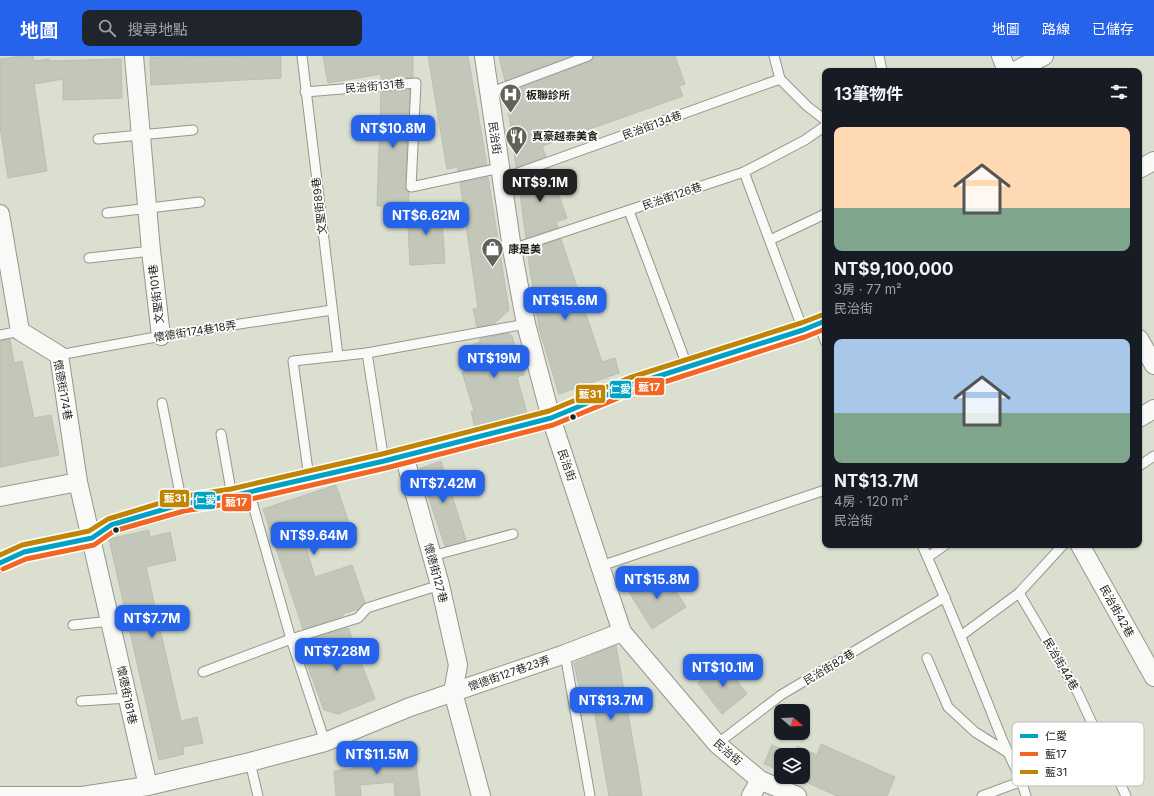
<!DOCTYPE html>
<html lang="zh-TW">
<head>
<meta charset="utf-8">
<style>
  body { margin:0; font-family:Inter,"Noto Sans TC",sans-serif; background:#20242c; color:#f1f3f6; height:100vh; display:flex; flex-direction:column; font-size:15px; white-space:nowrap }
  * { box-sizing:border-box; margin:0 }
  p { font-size:13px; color:#9ea1a6 }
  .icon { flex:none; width:22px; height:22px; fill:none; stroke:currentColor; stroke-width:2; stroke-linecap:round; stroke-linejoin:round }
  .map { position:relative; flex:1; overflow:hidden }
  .drawer { position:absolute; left:822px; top:12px; width:320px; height:480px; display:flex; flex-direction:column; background:#171b24; border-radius:8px; box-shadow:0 1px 3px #0004 }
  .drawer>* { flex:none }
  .needle { width:26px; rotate:109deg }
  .controls { position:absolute; left:774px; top:648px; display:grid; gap:8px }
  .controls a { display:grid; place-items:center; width:36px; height:36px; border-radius:8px; background:#171b24; box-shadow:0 1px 3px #0004; font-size:20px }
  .price { position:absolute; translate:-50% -34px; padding:0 9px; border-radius:8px; background:#2563eb; color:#fff; font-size:13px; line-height:26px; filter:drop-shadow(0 1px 2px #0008) }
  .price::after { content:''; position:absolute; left:50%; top:24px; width:12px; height:9px; margin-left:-6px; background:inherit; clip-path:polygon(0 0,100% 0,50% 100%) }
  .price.selected { background:#222; color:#fff }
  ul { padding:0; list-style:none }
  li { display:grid; align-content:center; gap:8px; height:212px; padding:0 12px }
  li span { display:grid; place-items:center; height:124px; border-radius:8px; color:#555 }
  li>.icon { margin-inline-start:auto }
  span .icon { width:72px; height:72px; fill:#fffc; stroke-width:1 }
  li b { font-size:17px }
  h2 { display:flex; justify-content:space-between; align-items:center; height:48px; padding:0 12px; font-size:17px }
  header { display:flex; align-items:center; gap:24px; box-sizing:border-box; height:56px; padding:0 20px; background:#2563eb; color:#fff }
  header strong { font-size:19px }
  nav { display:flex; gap:22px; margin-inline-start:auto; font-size:14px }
  .search { width:280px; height:36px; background:#20242c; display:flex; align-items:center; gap:10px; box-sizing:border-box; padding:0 14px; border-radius:8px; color:#9ea1a6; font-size:15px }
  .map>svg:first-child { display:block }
</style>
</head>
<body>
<header>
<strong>地圖</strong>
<div class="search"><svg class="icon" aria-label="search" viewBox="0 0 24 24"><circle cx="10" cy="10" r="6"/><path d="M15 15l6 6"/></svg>搜尋地點</div>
<nav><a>地圖</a><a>路線</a><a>已儲存</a></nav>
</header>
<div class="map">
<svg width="1154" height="740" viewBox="0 0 1154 740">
  <rect width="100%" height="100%" fill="#dadfd0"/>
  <g fill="#c2c7b9" stroke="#bbbfb3">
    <path d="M22 0H33L34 5 49 3V5L121 3 122 42 63 44V23L34 28 47 115 8 122 0 71V3Z"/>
    <path d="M281 0V22L151 29 150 1Z"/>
    <path d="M323 0H413V21L381 24V18L328 27Z"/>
    <path d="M428 0H468L487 109 458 115V111L447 113Z"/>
    <path d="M499 0H571L505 25Z"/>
    <path d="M594 0H675L685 28 679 30 683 40 542 90 546 101 516 111 506 37 590 6Z"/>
    <path d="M410 34 405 131 409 137 408 150H377L381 36Z"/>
    <path d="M549 112 567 162 556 166 558 172 526 182 518 123Z"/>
    <path d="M488 121 509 254 494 268 477 271 473 253 478 252 460 127Z"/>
    <path d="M441 150 445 207 410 209 407 153Z"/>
    <path d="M561 183 602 306 615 302 619 317 559 338 539 272 527 194Z"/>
    <path d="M508 277 512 280 524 319 517 321 527 357 475 371 471 356 474 355 462 316 466 315 461 300 465 299 463 292 480 286V283Z"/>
    <path d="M10 283 14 307 22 305 34 362 51 359 59 399 0 411V285Z"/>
    <path d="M441 405 466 484 445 490 419 413Z"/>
    <path d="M336 429 351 473 305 489 315 521 352 509 365 547 358 553 343 558V560L303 573 263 453Z"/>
    <path d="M149 474 150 481 170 476 176 504 146 511 181 665 197 661 203 687 183 691 184 698 159 704 109 483Z"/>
    <path d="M663 515 686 551 652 573 629 536Z"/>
    <path d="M348 572 375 643 338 658 324 654 301 592 308 589 307 584Z"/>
    <path d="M616 589 638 714 642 740H609L590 630 580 635 574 607Z"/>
    <path d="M724 607 747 638 722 658 698 627Z"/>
    <path d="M821 688 895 721 887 740H837L795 721H803V699H781V715L764 708 772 689 793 698 797 690 817 699Z"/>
    <path d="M393 696 394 708 416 706 420 740H395L394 726 360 729 361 740H336L334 715 352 713 351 700Z"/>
  </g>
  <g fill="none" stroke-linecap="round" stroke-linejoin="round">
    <defs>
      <g id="service">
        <path d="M302 0 338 300"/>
        <path d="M879 0 882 15"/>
        <path d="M780 23 807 50 825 64"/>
        <path d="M305 36 416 27 411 131 500 112"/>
        <path d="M489 37 588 0"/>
        <path d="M98 83 193 74"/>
        <path d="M744 116 803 274"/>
        <path d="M501 123 780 23 774 0"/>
        <path d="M629 155 688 312"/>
        <path d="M107 157 200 146"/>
        <path d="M770 184 825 158"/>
        <path d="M512 193 744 116 805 84 825 70"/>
        <path d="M89 202 151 195"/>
        <path d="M819 268 825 285"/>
        <path d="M0 279 20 275"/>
        <path d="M367 297 384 405"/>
        <path d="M59 299 161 280 332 254"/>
        <path d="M162 347 182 448"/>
        <path d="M221 378 232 440"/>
        <path d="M1139 410 1154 400"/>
        <path d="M309 422 293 305 367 297 526 268"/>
        <path d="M249 435 291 583 325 686"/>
        <path d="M922 489C950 552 975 615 1000 678 1008 699 1020 718 1026 740"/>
        <path d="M1063 489 1019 537 1078 637 1126 740"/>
        <path d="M432 500 513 478"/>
        <path d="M928 501 945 489"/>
        <path d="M601 510 825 434"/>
        <path d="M73 569 111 565"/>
        <path d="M962 579 1019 537"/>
        <path d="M565 598 590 740"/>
        <path d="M927 602 948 651 975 676 1007 696"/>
        <path d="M203 616 291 583 358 562 367 552 440 529"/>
        <path d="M81 645 128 642"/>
        <path d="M717 688 781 639 945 541"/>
        <path d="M250 706 258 740"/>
        <path d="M982 740 1022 725"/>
      </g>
      <g id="minor">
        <path d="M134 0 151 195 161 280"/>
        <path d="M484 0 512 193 526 268 551 362 622 576 717 688 760 724 797 740"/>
        <path d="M1001 0 1007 15"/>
        <path d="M1015 15 1044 0"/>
        <path d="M1139 113 1154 105"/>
        <path d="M0 158 20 275 59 299 78 426 148 730 82 740"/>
        <path d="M1139 283 1154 309"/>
        <path d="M1139 362 1154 353"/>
        <path d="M404 399 440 529 458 609 453 636 481 740"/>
        <path d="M0 441 78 426"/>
        <path d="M1080 489 1154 621"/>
        <path d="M0 507 24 496 92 482 111 469 182 448 232 440 384 405 551 362 631 329 803 274 825 265"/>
        <path d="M148 730 250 706 325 686 410 651 565 598 622 576"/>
        <path d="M0 740H82"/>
        <path d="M751 740 760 724"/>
      </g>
    </defs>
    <use href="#service" stroke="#94988c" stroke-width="11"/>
    <use href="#minor" stroke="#94988c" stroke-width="20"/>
    <use href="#service" stroke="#f9faf8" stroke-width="9"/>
    <use href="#minor" stroke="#f9faf8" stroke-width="18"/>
    <defs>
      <path id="bus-1" d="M0 507 24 496 92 482 111 469 182 448 232 440 384 405 551 362 631 329 803 274 825 265"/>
      <path id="bus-2" d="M3 513 26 503 94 489 114 475 184 455 234 447 386 412 553 369 633 336 805 281 825 273"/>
      <path id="bus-3" d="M0 499 22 489 89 475 108 463 180 441 231 433 382 398 549 355 629 322 801 267 822 259"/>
    </defs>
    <use href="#bus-1" stroke="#fff" stroke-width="8"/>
    <use href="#bus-2" stroke="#fff" stroke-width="8"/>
    <use href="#bus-3" stroke="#fff" stroke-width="8"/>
    <use href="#bus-1" stroke="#02a2c5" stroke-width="5"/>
    <use href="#bus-2" stroke="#f26522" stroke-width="5"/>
    <use href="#bus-3" stroke="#c18506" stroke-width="5"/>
  </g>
  <defs>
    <symbol id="hospital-pin" viewBox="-11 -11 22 30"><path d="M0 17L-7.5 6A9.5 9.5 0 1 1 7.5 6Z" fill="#606458" stroke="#fff"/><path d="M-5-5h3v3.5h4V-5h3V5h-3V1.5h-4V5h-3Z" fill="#fff"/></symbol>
    <symbol id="restaurant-pin" viewBox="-11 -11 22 30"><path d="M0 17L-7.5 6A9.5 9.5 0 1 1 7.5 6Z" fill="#606458" stroke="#fff"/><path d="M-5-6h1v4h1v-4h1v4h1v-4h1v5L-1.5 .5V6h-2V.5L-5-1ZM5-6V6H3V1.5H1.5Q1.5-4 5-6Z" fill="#fff"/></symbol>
    <symbol id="shop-pin" viewBox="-11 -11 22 30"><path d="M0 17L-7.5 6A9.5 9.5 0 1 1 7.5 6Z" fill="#606458" stroke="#fff"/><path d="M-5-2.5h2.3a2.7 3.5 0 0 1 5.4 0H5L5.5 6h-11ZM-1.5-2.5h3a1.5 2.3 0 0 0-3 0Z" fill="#fff"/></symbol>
  </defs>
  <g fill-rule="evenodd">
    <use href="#hospital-pin" x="498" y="26" width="25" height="34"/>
    <use href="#restaurant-pin" x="504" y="68" width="25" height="34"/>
    <use href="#shop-pin" x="480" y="180" width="25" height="34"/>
  </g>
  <g fill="#1f2218" stroke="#fff" stroke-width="1.5">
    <circle cx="573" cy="361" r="3.5"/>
    <circle cx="116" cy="474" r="3.5"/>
  </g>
  <g text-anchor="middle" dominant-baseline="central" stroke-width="3.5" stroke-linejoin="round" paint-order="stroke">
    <g font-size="11" fill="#1f2218" stroke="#fff">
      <text transform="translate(375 30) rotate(-5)">民治街131巷</text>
      <text transform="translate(652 69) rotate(-20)">民治街134巷</text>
      <text transform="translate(495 82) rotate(82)">民治街</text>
      <text transform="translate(672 140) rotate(-19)">民治街126巷</text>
      <text transform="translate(319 150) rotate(-97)">文聖街89巷</text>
      <text transform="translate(156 238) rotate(-97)">文聖街101巷</text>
      <text transform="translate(195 275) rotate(-9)">懷德街174巷18弄</text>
      <text transform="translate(63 334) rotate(80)">懷德街174巷</text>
      <text transform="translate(567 409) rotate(71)">民治街</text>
      <text transform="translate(436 517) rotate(75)">懷德街127巷</text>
      <text transform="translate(1117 555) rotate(61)">民治街42巷</text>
      <text transform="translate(1061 608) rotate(60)">民治街44巷</text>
      <text transform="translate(829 611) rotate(-31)">民治街82巷</text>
      <text transform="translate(509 617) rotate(-19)">懷德街127巷23弄</text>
      <text transform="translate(127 639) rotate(78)">懷德街181巷</text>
      <text transform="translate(728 696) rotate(41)">民治街</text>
    </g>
    <g font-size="11" font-weight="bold" fill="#1f2218" stroke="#fff" text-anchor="start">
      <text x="526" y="39">板聯診所</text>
      <text x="532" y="80">真豪越泰美食</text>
      <text x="508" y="193">康是美</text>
    </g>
  </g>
  <rect x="1012" y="666" width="132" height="64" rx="6" fill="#fff" stroke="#bcbdba" stroke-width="1"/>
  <rect x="1020" y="678" width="18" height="4" fill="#02a2c5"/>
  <rect x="1020" y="696" width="18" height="4" fill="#f26522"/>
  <rect x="1020" y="714" width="18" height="4" fill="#c18506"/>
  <g font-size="11" fill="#1f2218">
    <text x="1045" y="684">仁愛</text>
    <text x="1045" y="702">藍17</text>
    <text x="1045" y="720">藍31</text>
  </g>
  <g stroke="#fff" stroke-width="1.5">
    <rect x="634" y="321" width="31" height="19" rx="4" fill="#f26522"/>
    <rect x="609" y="324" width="23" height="19" rx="4" fill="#02a2c5"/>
    <rect x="575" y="328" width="31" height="20" rx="4" fill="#c18506"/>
    <rect x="159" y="433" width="31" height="19" rx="4" fill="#c18506"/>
    <rect x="193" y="435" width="23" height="19" rx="4" fill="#02a2c5"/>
    <rect x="221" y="437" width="31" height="19" rx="4" fill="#f26522"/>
  </g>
  <g font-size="11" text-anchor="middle" font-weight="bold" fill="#fff">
    <text x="649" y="335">藍17</text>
    <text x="620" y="337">仁愛</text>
    <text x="590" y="342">藍31</text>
    <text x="175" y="446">藍31</text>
    <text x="205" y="448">仁愛</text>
    <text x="236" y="450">藍17</text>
  </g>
</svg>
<div class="controls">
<a><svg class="needle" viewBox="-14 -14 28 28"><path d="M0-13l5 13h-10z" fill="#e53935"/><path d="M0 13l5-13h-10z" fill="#9ea1a6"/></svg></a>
<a><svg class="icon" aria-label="layers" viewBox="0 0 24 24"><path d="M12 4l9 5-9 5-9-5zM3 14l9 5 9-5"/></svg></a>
</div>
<b class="price" style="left:393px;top:93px">NT$10.8M</b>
<b class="price selected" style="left:540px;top:147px">NT$9.1M</b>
<b class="price" style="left:426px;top:180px">NT$6.62M</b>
<b class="price" style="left:565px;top:265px">NT$15.6M</b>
<b class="price" style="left:494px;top:323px">NT$19M</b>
<b class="price" style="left:443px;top:448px">NT$7.42M</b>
<b class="price" style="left:314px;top:500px">NT$9.64M</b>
<b class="price" style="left:657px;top:544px">NT$15.8M</b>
<b class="price" style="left:152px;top:583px">NT$7.7M</b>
<b class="price" style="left:337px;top:616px">NT$7.28M</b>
<b class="price" style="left:723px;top:632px">NT$10.1M</b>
<b class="price" style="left:611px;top:665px">NT$13.7M</b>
<b class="price" style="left:377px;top:719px">NT$11.5M</b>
<section class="drawer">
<h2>13筆物件<svg class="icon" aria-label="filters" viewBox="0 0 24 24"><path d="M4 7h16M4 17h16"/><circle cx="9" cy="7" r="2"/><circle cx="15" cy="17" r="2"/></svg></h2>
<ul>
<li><span style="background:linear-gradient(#ffd9b3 65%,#7fa58c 0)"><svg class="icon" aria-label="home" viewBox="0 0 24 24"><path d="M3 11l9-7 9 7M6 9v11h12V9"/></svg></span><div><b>NT$9,100,000</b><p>3房 · 77 m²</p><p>民治街</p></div></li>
<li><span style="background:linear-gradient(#a9c7e8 60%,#7fa58c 0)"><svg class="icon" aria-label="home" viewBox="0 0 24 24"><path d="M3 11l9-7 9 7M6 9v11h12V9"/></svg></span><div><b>NT$13.7M</b><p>4房 · 120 m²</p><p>民治街</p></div></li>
</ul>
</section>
</div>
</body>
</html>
